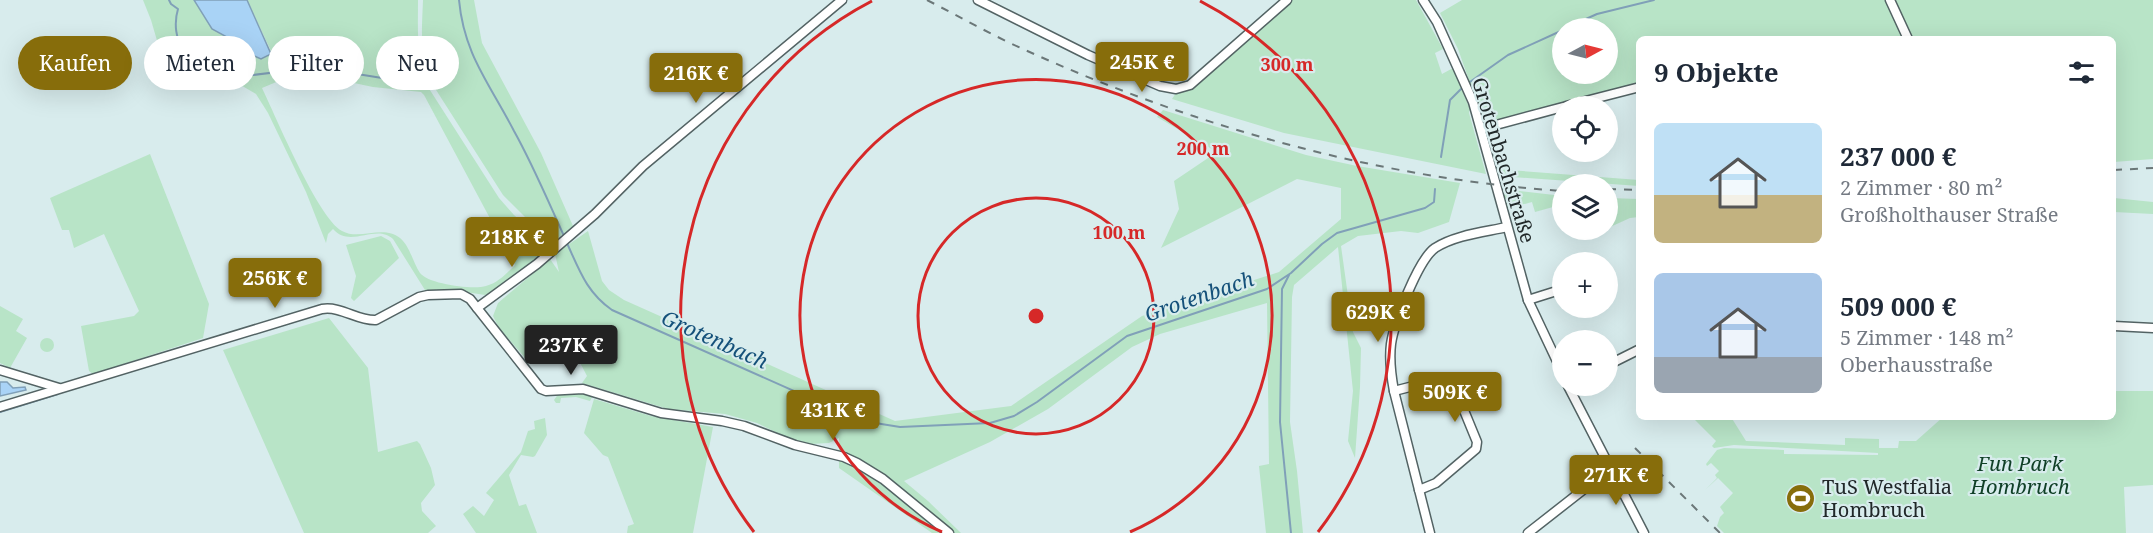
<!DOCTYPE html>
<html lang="de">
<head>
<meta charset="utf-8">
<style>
  body { margin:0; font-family:"Noto Serif",serif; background:#f6f6f7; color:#1f2937; height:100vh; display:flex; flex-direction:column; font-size:22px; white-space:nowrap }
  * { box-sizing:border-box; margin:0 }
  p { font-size:20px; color:#747a83 }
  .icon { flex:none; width:33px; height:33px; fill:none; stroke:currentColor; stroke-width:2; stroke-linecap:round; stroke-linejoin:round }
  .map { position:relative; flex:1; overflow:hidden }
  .side { position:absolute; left:1636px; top:36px; width:480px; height:384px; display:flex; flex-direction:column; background:#fff; border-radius:9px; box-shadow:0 6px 24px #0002 }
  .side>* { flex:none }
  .banner { position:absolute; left:18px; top:36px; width:570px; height:54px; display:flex; gap:12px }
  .needle { width:39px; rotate:83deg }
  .controls { position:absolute; left:1552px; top:18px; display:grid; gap:12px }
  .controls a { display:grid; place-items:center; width:66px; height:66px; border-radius:50%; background:#fff; box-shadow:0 6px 24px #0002; font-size:30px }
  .price { position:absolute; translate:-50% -51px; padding:0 14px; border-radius:6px; background:#876d0b; color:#fff; font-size:20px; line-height:39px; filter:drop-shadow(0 2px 3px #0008) }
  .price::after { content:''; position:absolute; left:50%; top:36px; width:18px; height:14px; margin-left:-9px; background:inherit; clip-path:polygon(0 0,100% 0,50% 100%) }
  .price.on { background:#222; color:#fff }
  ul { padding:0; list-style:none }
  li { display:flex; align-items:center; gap:18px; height:150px; padding:0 18px }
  li span { display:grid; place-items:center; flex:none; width:168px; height:120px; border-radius:9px; color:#555 }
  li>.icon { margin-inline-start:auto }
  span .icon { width:72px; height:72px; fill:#fffc; stroke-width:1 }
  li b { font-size:26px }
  h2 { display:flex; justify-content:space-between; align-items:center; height:72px; padding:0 18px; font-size:26px }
  .pill { padding:0 21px; border-radius:27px; background:#fff; box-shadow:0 6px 24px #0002; font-size:21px; line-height:54px }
  .pill.on { background:#876d0b; color:#fff }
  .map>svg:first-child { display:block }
</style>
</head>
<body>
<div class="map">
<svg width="2153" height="533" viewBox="0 0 2153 533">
  <rect width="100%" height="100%" fill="#d8eced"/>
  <g fill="#b8e4c7" fill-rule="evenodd">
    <path d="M143 0H194L212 29 238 43 252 55 271 51 247 0H418C418 31 416 58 428 87L499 198 514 215 539 237 545 248 543 254 496 291 485 295 452 290H425L393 239C376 223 350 249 333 229L328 234 326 243 306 192 268 113 256 94 227 77 165 68 151 20ZM293 75 335 79 373 87 421 92 424 95 515 265C507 273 498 283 486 286 473 290 428 284 420 273 413 263 410 246 400 238 383 224 360 241 342 231 318 218 276 117 262 88Z"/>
    <path d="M423 0H474L482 43 541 153 573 226 553 242 545 228 528 220 503 195 431 82C419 56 422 28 423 0Z"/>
    <path d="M1291 0H1416L1443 49 1435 53 1442 74 1453 68 1470 109 1469 113 1486 174 1284 133 1172 99 1176 93 1193 87Z"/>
    <path d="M1462 0H1886L1899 26 1903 39H1640L1639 82 1490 124 1482 117 1458 49 1440 13ZM1563 28H1608V74H1563Z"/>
    <path d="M1894 0H2153V159L2114 162V39H1911Z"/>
    <path d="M1163 110 1306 155 1357 166 1460 183 1449 222 1418 233 1401 231 1358 236 1341 246 1353 332 1361 348 1360 387 1355 458 1348 441 1353 391 1338 247 1294 285 1292 297 1290 422 1297 471 1303 533H1266L1259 466 1269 464 1267 303 1160 334 1132 347 1048 409 990 442 904 481 928 501 961 533H932L839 468V438L829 443 811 444 788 438 757 423 725 414 668 409 582 383 587 376 573 349 541 351 526 359 499 328 493 316 498 303 550 259 559 272 555 254 588 231 602 281 609 290 624 300 895 421 1011 406 1142 316 1279 272 1341 219V188L1297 179 1161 248 1179 209 1174 181 1217 152 1157 117Z"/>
    <path d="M150 154 209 304 203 338 93 374 89 371 81 326 134 316 139 311 104 234 74 248 69 230H62L50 198Z"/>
    <path d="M1496 169 1639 180V186L1498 176Z"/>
    <path d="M1501 189 1563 196V214L1553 207 1535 212 1532 202 1506 209Z"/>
    <path d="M1608 198 1639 199V217L1630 218 1608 228Z"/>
    <path d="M2114 198 2153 202V214L2114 212Z"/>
    <path d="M381 236 390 241 399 258 354 301 351 298 356 276 346 245Z"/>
    <path d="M0 306 23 319 16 331 27 338 10 368 0 363Z"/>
    <path d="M329 318 368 368 378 452 417 441 420 444 431 468 435 485 421 503 422 511 436 526 428 533H304L223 350Z"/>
    <circle cx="47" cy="345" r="7"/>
    <path d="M2114 391H2153V485L2124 487 2126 533H1724L1717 526 1720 517 1724 513 1720 507 1733 493 1718 478 1705 490 1717 478 1715 475 1719 471 1711 463 1707 466 1706 464 1717 450 1724 448 1784 450V454L1878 455V453L1734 445 1714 448 1712 446 1716 441 1692 417H1731L1746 441 1845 445V438L1879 439V448H1898L1899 441H1916L1943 417H2114Z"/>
    <path d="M582 392 593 395 590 401 576 397 561 398 560 403H556L554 400 559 393Z"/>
    <path d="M594 399 651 416 713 427 693 533H627L628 526 634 524 608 457 603 455 584 433Z"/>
    <path d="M545 418 547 435 535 456 533 457 521 455 509 475 519 506 526 504 537 533H476L463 514 473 506 484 516 494 500 486 493 521 452 528 431 535 429 534 421Z"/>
  </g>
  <g fill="#a9d3f6" stroke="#80a0b8" stroke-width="1.5">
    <path d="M194 0H247L271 54 261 59 252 55 238 43 212 29Z"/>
    <path d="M0 382H7L13 388 25 387 26 390 0 396Z"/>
  </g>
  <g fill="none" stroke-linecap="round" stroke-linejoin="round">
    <g stroke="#80a0b8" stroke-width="2">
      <path d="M169 0 171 4 178 9C174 22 175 41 185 51L215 48 222 50 233 55 237 63 248 73 253 75 294 70 306 73 318 70 335 72 342 77 351 73 382 78 416 87"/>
      <path d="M459 0C464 55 490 84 514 131 533 165 548 201 564 236"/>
      <path d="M1566 28 1597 14 1654 0"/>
      <path d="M1467 84 1508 55 1563 30"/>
      <path d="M1441 157 1450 100 1462 88"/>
      <path d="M566 241C579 269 586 292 612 310L839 411 869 422 900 427 990 423 1014 416 1037 402 1127 336 1267 289 1291 273 1322 244 1337 233 1425 208 1434 202 1435 189"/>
      <path d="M1289 275 1282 289 1280 422 1291 533"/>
      <path d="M0 412 58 394"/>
    </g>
    <defs>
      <g id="minor">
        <path d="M978 0 1088 55 1160 86 1176 89 1190 85 1287 0"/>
        <path d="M1423 0 1437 22 1473 102 1528 300 1563 374"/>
        <path d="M1890 0 1908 39"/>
        <path d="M1566 106 1640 87"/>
        <path d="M1481 129 1563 107"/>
        <path d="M1528 300 1563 289"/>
        <path d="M477 308 537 264 595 214 643 166 842 0"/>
        <path d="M2114 326 2153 328"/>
        <path d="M1608 365 1640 349"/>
        <path d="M0 370 59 388"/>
        <path d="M1568 386 1644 533"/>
        <path d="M1394 391 1441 379 1449 380 1454 386 1477 442 1476 449 1436 483 1419 490"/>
        <path d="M0 407 322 309C342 306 357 321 376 320L419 297 428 295 461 294 470 299 541 389 546 391 583 389 661 413 722 421 744 426 795 445 844 457 857 463 883 479 949 533"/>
        <path d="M1430 533 1394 391C1391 375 1389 360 1391 344 1394 323 1418 260 1435 248 1455 235 1485 232 1507 227"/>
        <path d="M1528 533 1611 468"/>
      </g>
    </defs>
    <use href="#minor" stroke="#536364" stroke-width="11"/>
    <use href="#minor" stroke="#fff" stroke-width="8"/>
    <g stroke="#6b7778" stroke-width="2" stroke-dasharray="8 8" stroke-linecap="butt">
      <path d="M927 0C956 15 983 30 1012 44 1185 124 1373 178 1563 191"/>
      <path d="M2114 170 2153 168"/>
      <path d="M1608 189 1640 190"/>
      <path d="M1635 448 1720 533"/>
    </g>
  </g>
  <g fill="none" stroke="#d62828" stroke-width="3">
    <circle cx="1036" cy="316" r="118"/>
    <path d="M942 532A236 236 0 1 1 1130 532"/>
    <path d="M754 532A355 355 0 0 1 872 1M1200 1A355 355 0 0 1 1318 532"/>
  </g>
  <defs>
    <symbol id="stadium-disc" viewBox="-11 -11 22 22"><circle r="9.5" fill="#876d0b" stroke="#d8eced"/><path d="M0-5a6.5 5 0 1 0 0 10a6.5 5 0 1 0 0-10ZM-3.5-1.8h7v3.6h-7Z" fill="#fff"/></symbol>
  </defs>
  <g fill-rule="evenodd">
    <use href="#stadium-disc" x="1784" y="482" width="33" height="33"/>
  </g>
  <g text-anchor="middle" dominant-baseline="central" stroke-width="4.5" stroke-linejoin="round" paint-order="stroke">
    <g font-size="20" fill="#212829" stroke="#d8eced">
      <text transform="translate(1504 160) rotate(73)">Grotenbachstraße</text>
    </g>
    <g font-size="20" font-style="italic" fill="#104027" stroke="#d8eced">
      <text x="2020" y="463">Fun Park<tspan x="2020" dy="23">Hombruch</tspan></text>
    </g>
    <g font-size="20" fill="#212829" stroke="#d8eced" text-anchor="start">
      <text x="1822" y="486">TuS Westfalia<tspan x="1822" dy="23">Hombruch</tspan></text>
    </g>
    <g font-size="21" font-style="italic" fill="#15517a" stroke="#d8eced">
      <text transform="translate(1199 296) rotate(-19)">Grotenbach</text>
      <text transform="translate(715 339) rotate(24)">Grotenbach</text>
    </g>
  </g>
  <circle cx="1036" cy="316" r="9" fill="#d62828" stroke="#d8eced" stroke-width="3"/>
  <g font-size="18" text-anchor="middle" font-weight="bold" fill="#d62828" stroke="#d8eced" stroke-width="4.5" stroke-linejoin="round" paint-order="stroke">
    <text x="1287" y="71">300 m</text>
    <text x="1203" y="155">200 m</text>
    <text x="1119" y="239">100 m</text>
  </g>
</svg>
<div class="controls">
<a><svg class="needle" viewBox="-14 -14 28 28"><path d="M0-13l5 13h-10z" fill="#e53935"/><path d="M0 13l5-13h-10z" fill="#747a83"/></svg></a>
<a><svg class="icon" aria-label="locate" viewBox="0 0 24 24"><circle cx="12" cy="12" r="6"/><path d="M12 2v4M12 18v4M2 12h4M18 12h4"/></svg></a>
<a><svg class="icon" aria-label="layers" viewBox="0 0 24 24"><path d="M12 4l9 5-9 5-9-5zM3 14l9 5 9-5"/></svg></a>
<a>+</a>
<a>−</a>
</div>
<b class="price" style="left:1142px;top:93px">245K €</b>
<b class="price" style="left:696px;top:104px">216K €</b>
<b class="price" style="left:512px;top:268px">218K €</b>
<b class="price" style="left:275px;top:309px">256K €</b>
<b class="price" style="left:1378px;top:343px">629K €</b>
<b class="price on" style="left:571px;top:376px">237K €</b>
<b class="price" style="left:1455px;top:423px">509K €</b>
<b class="price" style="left:833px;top:441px">431K €</b>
<b class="price" style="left:1616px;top:506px">271K €</b>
<div class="banner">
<a class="pill on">Kaufen</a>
<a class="pill">Mieten</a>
<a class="pill">Filter</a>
<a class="pill">Neu</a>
</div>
<section class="side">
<h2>9 Objekte<svg class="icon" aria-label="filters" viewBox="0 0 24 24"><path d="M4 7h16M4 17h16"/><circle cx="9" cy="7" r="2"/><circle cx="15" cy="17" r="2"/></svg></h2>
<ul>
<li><span style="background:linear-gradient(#bfe0f5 60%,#c2b280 0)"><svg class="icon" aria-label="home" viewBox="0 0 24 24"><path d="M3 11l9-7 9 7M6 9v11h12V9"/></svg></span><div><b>237 000 €</b><p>2 Zimmer · 80 m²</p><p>Großholthauser Straße</p></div></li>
<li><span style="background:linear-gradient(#a9c7e8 70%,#9aa5b1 0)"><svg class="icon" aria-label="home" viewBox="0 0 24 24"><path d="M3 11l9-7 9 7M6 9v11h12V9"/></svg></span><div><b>509 000 €</b><p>5 Zimmer · 148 m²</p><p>Oberhausstraße</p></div></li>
</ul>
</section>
</div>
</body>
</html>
